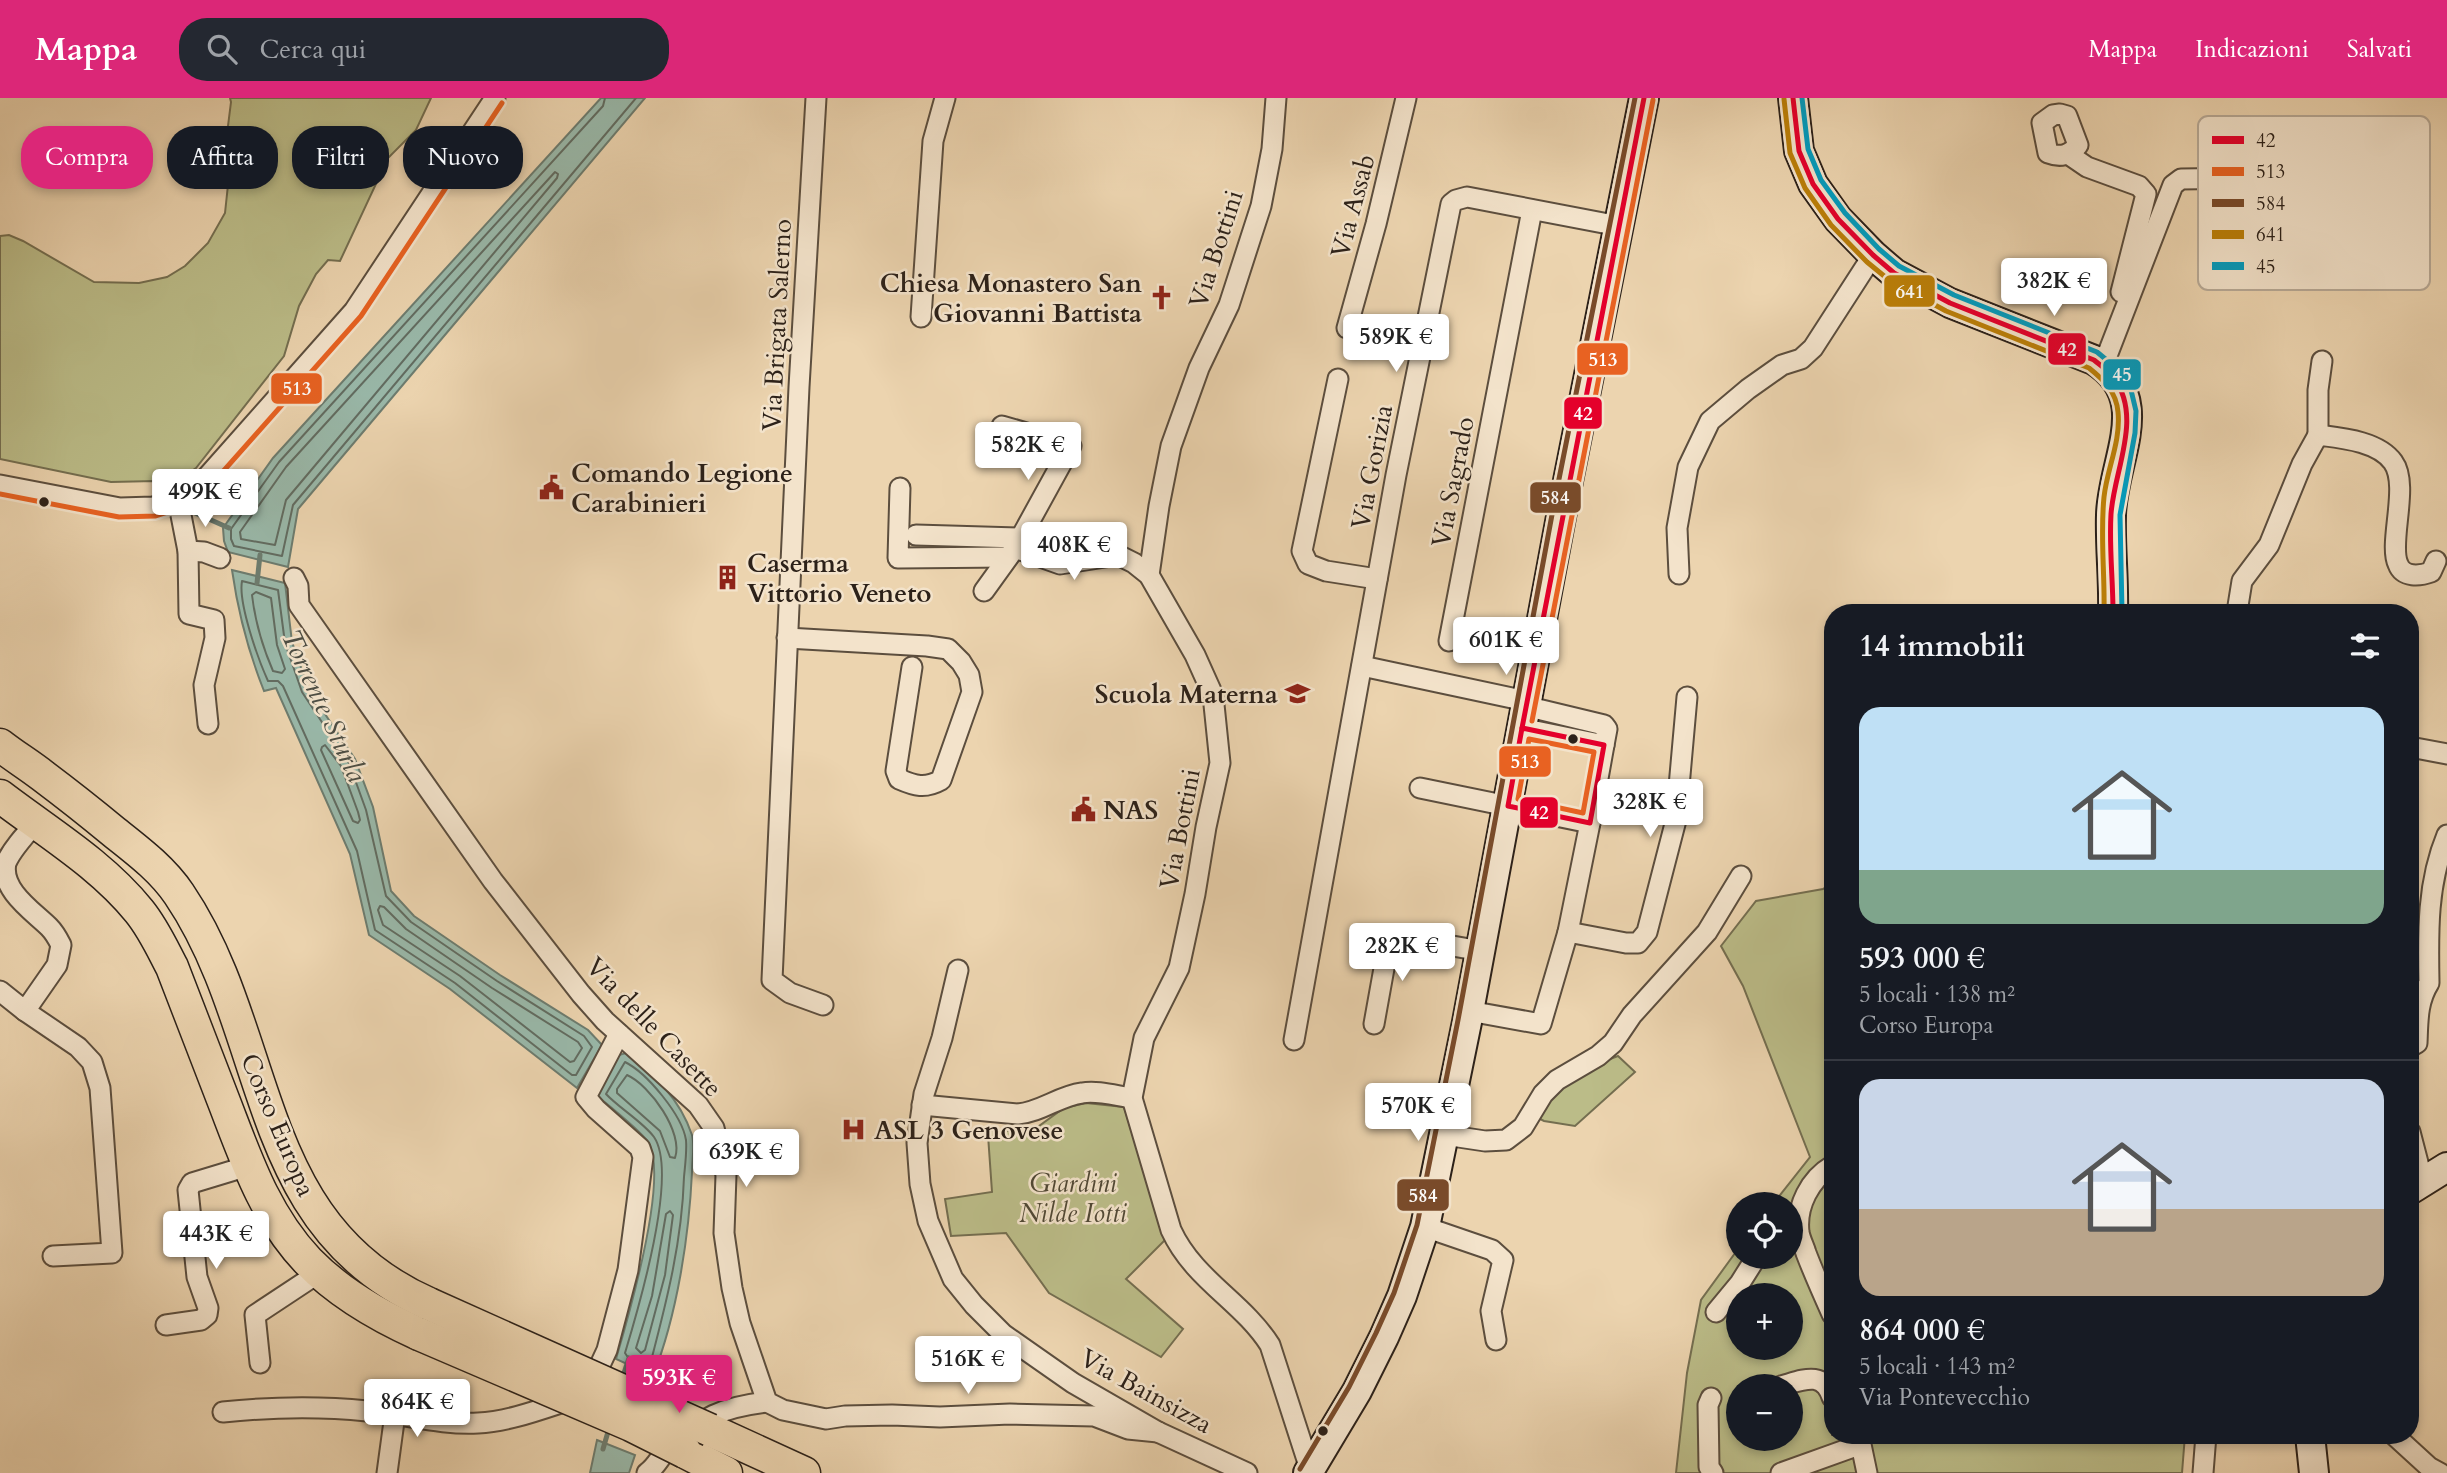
<!DOCTYPE html>
<html lang="it">
<head>
<meta charset="utf-8">
<style>
  body { margin:0; font-family:Cardo,serif; background:#242831; color:#f1f3f6; height:100vh; display:flex; flex-direction:column; font-size:26px; white-space:nowrap }
  * { box-sizing:border-box; margin:0 }
  p { font-size:23px; color:#9ea1a6 }
  .icon { flex:none; width:38px; height:38px; fill:none; stroke:currentColor; stroke-width:2; stroke-linecap:round; stroke-linejoin:round }
  .map { position:relative; flex:1; overflow:hidden }
  .sheet { position:absolute; left:1824px; top:506px; width:595px; height:840px; display:flex; flex-direction:column; background:#171b24; border-radius:28px; box-shadow:0 4px 10px #0003 }
  .sheet>* { flex:none }
  .guide { position:absolute; left:21px; top:28px; width:665px; height:63px; display:flex; gap:14px }
  .fabs { position:absolute; left:1726px; top:1094px; display:grid; gap:14px }
  .fabs a { display:grid; place-items:center; width:77px; height:77px; border-radius:50%; background:#171b24; box-shadow:0 4px 10px #0003; font-size:35px }
  .price { position:absolute; translate:-50% -60px; padding:0 16px; border-radius:7px; background:#fff; color:#222; font-size:23px; line-height:46px; filter:drop-shadow(0 2px 4px #0008) }
  .price::after { content:''; position:absolute; left:50%; top:42px; width:21px; height:16px; margin-left:-10px; background:inherit; clip-path:polygon(0 0,100% 0,50% 100%) }
  .price.current { background:#db2777; color:#fff }
  ul { padding:0; list-style:none }
  li { display:grid; align-content:center; gap:14px; height:371px; padding:0 35px }
  li+li { border-top:2px solid #363941 }
  li span { display:grid; place-items:center; height:217px; border-radius:21px; color:#555 }
  li>.icon { margin-inline-start:auto }
  span .icon { width:126px; height:126px; fill:#fffc; stroke-width:1 }
  li b { font-size:30px }
  h2 { display:flex; justify-content:space-between; align-items:center; height:84px; padding:0 35px; font-size:30px }
  .chip { padding:0 24px; border-radius:28px; background:#171b24; box-shadow:0 4px 10px #0003; font-size:24px; line-height:63px }
  .chip.current { background:#db2777; color:#fff }
  header { display:flex; align-items:center; gap:42px; box-sizing:border-box; height:98px; padding:0 35px; background:#db2777; color:#fff }
  header strong { font-size:33px }
  nav { display:flex; gap:38px; margin-inline-start:auto; font-size:24px }
  .search { width:490px; height:63px; background:#242831; display:flex; align-items:center; gap:18px; box-sizing:border-box; padding:0 24px; border-radius:28px; color:#9ea1a6; font-size:26px }
  .map>svg:first-child { display:block }
</style>
</head>
<body>
<header>
<strong>Mappa</strong>
<div class="search"><svg class="icon" aria-label="search" viewBox="0 0 24 24"><circle cx="10" cy="10" r="6"/><path d="M15 15l6 6"/></svg>Cerca qui</div>
<nav><a>Mappa</a><a>Indicazioni</a><a>Salvati</a></nav>
</header>
<div class="map">
<svg width="2447" height="1375" viewBox="0 0 2447 1375">
  <rect width="100%" height="100%" fill="#ecd4af"/>
  <filter id="stains"><feTurbulence type="fractalNoise" baseFrequency=".00286" numOctaves="4"/><feColorMatrix values="0 0 0 0 .2 0 0 0 0 .09 0 0 0 0 .02 0 0 0 .5 -.17"/></filter>
  <radialGradient id="worn" r=".72"><stop offset=".6" stop-color="#630" stop-opacity="0"/><stop offset="1" stop-color="#630" stop-opacity=".3"/></radialGradient>
  <g fill="#bbbc88" stroke="#746e50" stroke-width="2" fill-rule="evenodd">
    <path d="M230 0H431L416 32 388 60 340 163 328 162 316 176 299 208 284 258 196 370 176 383 166 385 155 383 111 384 0 361V138L9 137 23 143 94 184 139 185 167 179 185 168 208 145 225 115 230 68 228 28 231 4Z"/>
    <path d="M1832 785V1337H2185L2182 1375H1676L1687 1275 1701 1202 1738 1151V1158H1790V1106H1773L1810 1059 1743 888 1721 848 1756 803 1823 791ZM1738 1197H1790V1250H1738ZM1738 1288H1790V1340H1738Z"/>
    <path d="M1618 958 1635 974 1575 1028 1544 1023 1536 1019C1561 987 1578 972 1618 958Z"/>
    <path d="M1086 1005 1124 1009 1165 1142 1126 1181 1183 1231 1161 1259 1049 1195 1006 1135 951 1138 945 1101 992 1094 988 1037 990 1033H1032L1064 1010Z"/>
  </g>
  <g fill="#99b8a9" stroke="#6d7c6f" stroke-width="2">
    <path d="M601 0H645L298 411 288 469 228 454 224 443 223 430 273 360Z"/>
    <path d="M232 472 285 485 292 544 309 592 355 661 373 709 391 793 414 818 500 877 588 932 602 947 577 990 450 891 369 837 350 756 276 590 264 593C248 553 238 514 232 472Z"/>
    <path d="M626 955C655 977 680 1001 692 1037 695 1047 692 1063 692 1074 689 1139 677 1217 653 1278L616 1261C628 1220 670 1079 648 1044 641 1033 608 1007 596 997L619 957Z"/>
    <path d="M597 1342 635 1357 629 1375H590Z"/>
  </g>
  <g fill="none" stroke-linecap="round" stroke-linejoin="round">
    <g stroke="#626c61" stroke-width="2">
      <path d="M605 0 603 8 279 364 231 431V441L234 448 282 458 293 407 636 0"/>
      <path d="M555 74 558 76 557 80 286 402 275 447 241 441 240 434 286 369Z"/>
      <path d="M242 483 278 492 285 545 302 594 349 665 366 712 386 798 411 824 497 883 584 938 592 949 576 977H572L455 885 375 832 357 753 283 588 278 583H268C258 561 238 505 242 483Z"/>
      <path d="M256 494 271 500 277 547 285 571 282 575 273 573C263 550 255 523 252 497Z"/>
      <path d="M325 647 341 668 358 714 360 722 358 725 353 723 321 652 322 649Z"/>
      <path d="M380 808 384 809 406 831 492 890 578 944 582 950 574 963 570 964 460 878 383 827 378 812Z"/>
      <path d="M625 964C647 975 682 1017 686 1042 687 1054 685 1068 684 1079 682 1143 667 1202 651 1263L647 1267 627 1258 625 1255C638 1212 679 1076 654 1039 643 1024 619 1010 606 996Z"/>
      <path d="M627 977C650 987 684 1035 675 1060L670 1059 660 1033 617 995V991Z"/>
      <path d="M670 1113 673 1117 665 1177 645 1252 641 1255 636 1250 652 1198 666 1116Z"/>
    </g>
    <g stroke="#6d7c6f" stroke-width="5">
      <path d="M184 410 229 430"/>
      <path d="M257 485 260 457"/>
      <path d="M622 1281 629 1260"/>
      <path d="M603 1351 610 1327"/>
    </g>
    <defs>
      <g id="street">
        <path d="M816 0 799 289 772 882 790 895 823 907"/>
        <path d="M2060 16 2067 18 2078 47C2070 57 2061 60 2048 55L2042 25 2053 17Z"/>
        <path d="M2068 56 2087 69 2139 88 2146 96 2121 194"/>
        <path d="M921 219 933 43 945 0"/>
        <path d="M1347 230 1376 126 1406 0"/>
        <path d="M2103 268 2173 87 2181 81 2249 80 2316 84 2307 148 2310 156 2321 159"/>
        <path d="M1338 281 1302 453 1308 466 1326 473 1377 481"/>
        <path d="M2318 337V292L2322 263"/>
        <path d="M0 387 120 410 153 409 190 398 354 213 495 0"/>
        <path d="M900 390 898 460 1008 459"/>
        <path d="M178 402 188 453 189 516 214 522 215 540 204 587 208 626"/>
        <path d="M916 437 1020 440"/>
        <path d="M1015 450 1060 466 1118 457 1134 465 1149 477 1195 557 1213 597 1220 665 1206 729 1195 796 1179 870 1144 940 1132 1000 1171 1132C1194 1182 1242 1203 1270 1247L1310 1371"/>
        <path d="M188 453 204 454 220 460"/>
        <path d="M1679 476 1677 430 1688 369 1710 323 1748 291 1782 267 1801 261 1813 250 1873 157"/>
        <path d="M1149 477 1159 408 1171 348 1199 270 1229 207 1261 108 1272 51 1276 0"/>
        <path d="M294 480 298 488 299 507 493 783 581 896 605 923 698 1007 714 1030 726 1077 724 1135 732 1190 740 1225 767 1304 783 1312 826 1321 845 1318 892 1317 940 1319 1010 1316 1094 1318 1128 1331 1158 1334"/>
        <path d="M984 493 1015 450 1071 348 1002 328"/>
        <path d="M2237 514 2242 483 2269 447 2302 366 2318 337C2341 340 2378 343 2393 364 2410 387 2388 445 2398 466 2403 480 2420 478 2431 474L2436 463"/>
        <path d="M787 540 927 548 948 551 961 564 969 577 972 594 941 682C925 691 915 688 899 681L896 673 912 569"/>
        <path d="M1449 543 1532 112"/>
        <path d="M1362 568 1526 603"/>
        <path d="M1525 608 1604 627 1607 631 1604 647"/>
        <path d="M2410 649 2447 656"/>
        <path d="M1420 690 1590 725 1604 647 1521 630"/>
        <path d="M1568 834 1626 845H1638L1647 834 1676 722 1687 599"/>
        <path d="M958 872 942 940 924 996 917 1045 920 1086 928 1123 953 1181 974 1207 1003 1236 1073 1285 1158 1334 1247 1375"/>
        <path d="M0 893 25 913 57 867 61 847C58 841 54 834 49 829 34 814 0 792 6 765 12 751 26 736 36 725"/>
        <path d="M25 913 78 949 92 964 100 990 112 1155 53 1158"/>
        <path d="M1469 913 1541 926 1568 834 1590 725"/>
        <path d="M1374 926 1390 837 1481 853"/>
        <path d="M1294 942 1396 377 1451 106 1456 102 1467 99 1619 128"/>
        <path d="M2410 949 2417 945C2418 924 2417 904 2429 885 2428 834 2427 785 2447 737"/>
        <path d="M922 1007 1018 1016C1041 1014 1059 998 1082 995 1097 992 1117 998 1132 1000"/>
        <path d="M2410 1034 2423 1084"/>
        <path d="M1445 1037 1485 1043 1506 1042 1523 1029 1543 996 1557 982 1598 958 1613 945 1632 917 1707 834 1741 778"/>
        <path d="M1832 1068C1810 1081 1796 1108 1799 1134 1800 1141 1804 1148 1806 1155 1814 1176 1823 1196 1832 1216"/>
        <path d="M1425 1129 1492 1152 1503 1162 1491 1213 1496 1242"/>
        <path d="M1716 1214 1740 1185 1757 1158"/>
        <path d="M166 1227 201 1222 207 1217 208 1210 197 1179 188 1092 192 1085 248 1068"/>
        <path d="M260 1265 255 1217 320 1174"/>
        <path d="M1781 1288C1803 1282 1823 1272 1832 1299"/>
        <path d="M1711 1300 1708 1307 1709 1369 1713 1375"/>
        <path d="M223 1314C271 1309 319 1308 367 1313 404 1316 440 1327 478 1325 515 1323 551 1307 586 1297L607 1252 628 1172 643 1059 640 1050 596 1011 586 999 619 936"/>
        <path d="M1859 1337 1867 1375"/>
        <path d="M2394 1337 2429 1369 2440 1375"/>
        <path d="M387 1375 395 1316"/>
        <path d="M647 1375C657 1368 660 1358 669 1350 701 1319 723 1309 767 1304"/>
        <path d="M1781 1375 1859 1347"/>
        <path d="M2203 1375 2206 1337"/>
      </g>
      <g id="secondary">
        <path d="M1793 0 1799 53 1813 86 1838 121 1873 157 1894 175 1950 205 2094 262C2156 300 2112 362 2111 417 2110 449 2114 482 2113 514"/>
        <path d="M2410 1092 2447 1069"/>
        <path d="M2310 1337 2314 1375"/>
        <path d="M1308 1375 1357 1293 1384 1239 1402 1198 1425 1129 1467 924 1563 408 1644 0"/>
      </g>
      <g id="primary">
        <path d="M0 647C14 658 29 667 43 678 67 696 91 715 114 734 138 753 162 771 179 796 274 936 249 1127 429 1206"/>
        <path d="M0 698C47 734 101 766 139 813 153 830 162 850 172 869 190 916 208 962 226 1009 247 1064 266 1119 308 1163 339 1195 379 1218 419 1236"/>
        <path d="M710 1332 804 1375"/>
        <path d="M685 1354 726 1375"/>
      </g>
    </defs>
    <use href="#street" stroke="#5c4e3e" stroke-width="23"/>
    <use href="#secondary" stroke="#2c2119" stroke-width="32"/>
    <use href="#primary" stroke="#2c2119" stroke-width="35"/>
    <use href="#street" stroke="#f3e3cb" stroke-width="19"/>
    <use href="#secondary" stroke="#f3e3cb" stroke-width="28"/>
    <use href="#primary" stroke="#ecd4af" stroke-width="32"/>
    <defs>
      <g id="primary-bridge">
        <path d="M429 1206 710 1332"/>
        <path d="M419 1236 631 1327 685 1354"/>
      </g>
    </defs>
    <use href="#primary-bridge" stroke="#2c2119" stroke-width="35" stroke-linecap="butt"/>
    <use href="#primary-bridge" stroke="#ecd4af" stroke-width="32"/>
    <defs>
      <g id="bus-1">
        <path d="M1793 0 1799 53 1813 86 1838 121 1873 157 1894 175 1950 205 2094 262C2101 268 2109 273 2114 280 2143 320 2114 372 2111 416 2109 449 2113 482 2113 514"/>
        <path d="M1522 630 1604 647 1590 725 1508 708Z"/>
        <path d="M1522 630 1644 0"/>
      </g>
      <g id="bus-2">
        <path d="M0 396 119 419 155 418 195 405 361 218 502 5"/>
        <path d="M1532 623 1653 2"/>
        <path d="M1529 641 1594 654 1583 715 1518 701Z"/>
      </g>
      <path id="bus-3" d="M1300 1371 1349 1289 1376 1235 1394 1195 1417 1127 1458 922 1554 406 1635 0"/>
      <path id="bus-4" d="M1784 1 1790 55 1805 90 1831 127 1867 164 1889 182 1946 213 2089 270C2104 282 2116 293 2118 314 2121 343 2107 371 2104 399 2100 438 2105 476 2104 514"/>
      <path id="bus-5" d="M1802 0 1808 51 1821 82 1845 115 1879 151 1899 168 1954 197 2097 254 2120 273 2131 292 2136 313 2135 335 2120 417 2122 514"/>
    </defs>
    <use href="#bus-1" stroke="#f3e3cb" stroke-width="10"/>
    <use href="#bus-2" stroke="#f3e3cb" stroke-width="10"/>
    <use href="#bus-3" stroke="#f3e3cb" stroke-width="10"/>
    <use href="#bus-4" stroke="#f3e3cb" stroke-width="10"/>
    <use href="#bus-5" stroke="#f3e3cb" stroke-width="10"/>
    <use href="#bus-1" stroke="#e4002b" stroke-width="5"/>
    <use href="#bus-2" stroke="#e86222" stroke-width="5"/>
    <use href="#bus-3" stroke="#7a4b2a" stroke-width="5"/>
    <use href="#bus-4" stroke="#ba7e08" stroke-width="5"/>
    <use href="#bus-5" stroke="#049bbc" stroke-width="5"/>
  </g>
  <defs>
    <symbol id="church-bare" viewBox="-9 -9 18 18"><path d="M-1.2-6h2.4v3.5h3.3v2.4h-3.3V6h-2.4V-.1h-3.3v-2.4h3.3Z" fill="#8f2418" stroke="#f3e3cb" stroke-width="2.5" paint-order="stroke"/></symbol>
    <symbol id="civic-bare" viewBox="-9 -9 18 18"><path d="M-.6-6.5H3V-4.5H.6V-3L4-1V1h2V6H-6V1h2V-1L-.6-3ZM-1.2 2.5V6h2.4V2.5Z" fill="#8f2418" stroke="#f3e3cb" stroke-width="2.5" paint-order="stroke"/></symbol>
    <symbol id="building-bare" viewBox="-9 -9 18 18"><path d="M-4-6H4V6H1V3H-1V6H-4ZM-2.5-4.3h1.7v1.8h-1.7ZM.8-4.3h1.7v1.8H.8ZM-2.5-1h1.7V.8h-1.7ZM.8-1h1.7V.8H.8Z" fill="#8f2418" stroke="#f3e3cb" stroke-width="2.5" paint-order="stroke"/></symbol>
    <symbol id="school-bare" viewBox="-9 -9 18 18"><path d="M0-5L7-2L0 1L-7-2ZM-4 1L0 2.5L4 1V4Q0 6-4 4Z" fill="#8f2418" stroke="#f3e3cb" stroke-width="2.5" paint-order="stroke"/></symbol>
    <symbol id="hospital-bare" viewBox="-9 -9 18 18"><path d="M-5-5h3v3.5h4V-5h3V5h-3V1.5h-4V5h-3Z" fill="#8f2418" stroke="#f3e3cb" stroke-width="2.5" paint-order="stroke"/></symbol>
  </defs>
  <g fill-rule="evenodd">
    <use href="#church-bare" x="1144" y="182" width="35" height="35"/>
    <use href="#civic-bare" x="534" y="372" width="35" height="35"/>
    <use href="#building-bare" x="710" y="462" width="35" height="35"/>
    <use href="#school-bare" x="1280" y="578" width="35" height="35"/>
    <use href="#civic-bare" x="1066" y="694" width="35" height="35"/>
    <use href="#hospital-bare" x="836" y="1014" width="35" height="35"/>
  </g>
  <g fill="#2c2119" stroke="#f3e3cb" stroke-width="2.5">
    <circle cx="44" cy="404" r="6"/>
    <circle cx="1573" cy="641" r="6"/>
    <circle cx="1323" cy="1333" r="6"/>
  </g>
  <g text-anchor="middle" dominant-baseline="central" stroke-width="5" stroke-linejoin="round" paint-order="stroke">
    <g font-size="26" fill="#2c2119" stroke="#f3e3cb">
      <text transform="translate(1353 108) rotate(-75)">Via Assab</text>
      <text transform="translate(1216 151) rotate(-72)">Via Bottini</text>
      <text transform="translate(777 227) rotate(-87)">Via Brigata Salerno</text>
      <text transform="translate(1372 369) rotate(-79)">Via Gorizia</text>
      <text transform="translate(1453 384) rotate(-79)">Via Sagrado</text>
      <text transform="translate(1180 731) rotate(-79)">Via Bottini</text>
      <text transform="translate(654 929) rotate(46)">Via delle Casette</text>
      <text transform="translate(278 1027) rotate(67)">Corso Europa</text>
      <text transform="translate(1146 1293) rotate(29)">Via Bainsizza</text>
    </g>
    <g font-size="26" font-weight="bold" fill="#2c2119" stroke="#f3e3cb" text-anchor="start">
      <text x="1142" y="185" text-anchor="end">Chiesa Monastero San<tspan x="1142" dy="30">Giovanni Battista</tspan></text>
      <text x="571" y="375">Comando Legione<tspan x="571" dy="30">Carabinieri</tspan></text>
      <text x="747" y="465">Caserma<tspan x="747" dy="30">Vittorio Veneto</tspan></text>
      <text x="1278" y="596" text-anchor="end">Scuola Materna</text>
      <text x="1103" y="712">NAS</text>
      <text x="874" y="1032">ASL 3 Genovese</text>
    </g>
    <g font-size="26" font-style="italic" fill="#504835" stroke="#f3e3cb">
      <text x="1073" y="1085">Giardini<tspan x="1073" dy="30">Nilde Iotti</tspan></text>
    </g>
    <g font-size="28" font-style="italic" fill="#4d4e44" stroke="#f3e3cb">
      <text transform="translate(324 608) rotate(65)">Torrente Sturla</text>
    </g>
  </g>
  <rect x="2198" y="18" width="232" height="174" rx="10" fill="#f3e3cb" stroke="#b7a996" stroke-width="2"/>
  <rect x="2212" y="38" width="32" height="8" fill="#e4002b"/>
  <rect x="2212" y="69" width="32" height="9" fill="#e86222"/>
  <rect x="2212" y="101" width="32" height="8" fill="#7a4b2a"/>
  <rect x="2212" y="132" width="32" height="9" fill="#ba7e08"/>
  <rect x="2212" y="164" width="32" height="8" fill="#049bbc"/>
  <g font-size="19" fill="#2c2119">
    <text x="2256" y="49">42</text>
    <text x="2256" y="80">513</text>
    <text x="2256" y="112">584</text>
    <text x="2256" y="143">641</text>
    <text x="2256" y="175">45</text>
  </g>
  <g stroke="#f3e3cb" stroke-width="2.5">
    <rect x="1883" y="176" width="53" height="34" rx="7" fill="#ba7e08"/>
    <rect x="2047" y="234" width="40" height="34" rx="7" fill="#e4002b"/>
    <rect x="1576" y="244" width="53" height="34" rx="7" fill="#e86222"/>
    <rect x="2102" y="260" width="40" height="33" rx="7" fill="#049bbc"/>
    <rect x="270" y="274" width="53" height="33" rx="7" fill="#e86222"/>
    <rect x="1563" y="298" width="40" height="34" rx="7" fill="#e4002b"/>
    <rect x="1529" y="383" width="53" height="33" rx="7" fill="#7a4b2a"/>
    <rect x="1498" y="647" width="54" height="33" rx="7" fill="#e86222"/>
    <rect x="1519" y="698" width="40" height="33" rx="7" fill="#e4002b"/>
    <rect x="1396" y="1080" width="54" height="34" rx="7" fill="#7a4b2a"/>
  </g>
  <g font-size="19" text-anchor="middle" font-weight="bold" fill="#fff">
    <text x="1910" y="200">641</text>
    <text x="2067" y="258">42</text>
    <text x="1603" y="268">513</text>
    <text x="2122" y="283">45</text>
    <text x="297" y="297">513</text>
    <text x="1583" y="322">42</text>
    <text x="1555" y="406">584</text>
    <text x="1525" y="670">513</text>
    <text x="1539" y="721">42</text>
    <text x="1423" y="1104">584</text>
  </g>
  <rect width="100%" height="100%" filter="url(#stains)"/>
  <rect width="100%" height="100%" fill="url(#worn)"/>
</svg>
<div class="fabs">
<a><svg class="icon" aria-label="locate" viewBox="0 0 24 24"><circle cx="12" cy="12" r="6"/><path d="M12 2v4M12 18v4M2 12h4M18 12h4"/></svg></a>
<a>+</a>
<a>−</a>
</div>
<b class="price" style="left:2054px;top:220px">382K €</b>
<b class="price" style="left:1396px;top:276px">589K €</b>
<b class="price" style="left:1028px;top:384px">582K €</b>
<b class="price" style="left:205px;top:431px">499K €</b>
<b class="price" style="left:1074px;top:484px">408K €</b>
<b class="price" style="left:1506px;top:579px">601K €</b>
<b class="price" style="left:1650px;top:741px">328K €</b>
<b class="price" style="left:1402px;top:885px">282K €</b>
<b class="price" style="left:1418px;top:1045px">570K €</b>
<b class="price" style="left:746px;top:1091px">639K €</b>
<b class="price" style="left:216px;top:1173px">443K €</b>
<b class="price" style="left:968px;top:1298px">516K €</b>
<b class="price current" style="left:679px;top:1317px">593K €</b>
<b class="price" style="left:417px;top:1341px">864K €</b>
<div class="guide">
<a class="chip current">Compra</a>
<a class="chip">Affitta</a>
<a class="chip">Filtri</a>
<a class="chip">Nuovo</a>
</div>
<section class="sheet">
<h2>14 immobili<svg class="icon" aria-label="filters" viewBox="0 0 24 24"><path d="M4 7h16M4 17h16"/><circle cx="9" cy="7" r="2"/><circle cx="15" cy="17" r="2"/></svg></h2>
<ul>
<li><span style="background:linear-gradient(#bfe0f5 75%,#7fa58c 0)"><svg class="icon" aria-label="home" viewBox="0 0 24 24"><path d="M3 11l9-7 9 7M6 9v11h12V9"/></svg></span><div><b>593 000 €</b><p>5 locali · 138 m²</p><p>Corso Europa</p></div></li>
<li><span style="background:linear-gradient(#c9d6e8 60%,#b9a48a 0)"><svg class="icon" aria-label="home" viewBox="0 0 24 24"><path d="M3 11l9-7 9 7M6 9v11h12V9"/></svg></span><div><b>864 000 €</b><p>5 locali · 143 m²</p><p>Via Pontevecchio</p></div></li>
</ul>
</section>
</div>
</body>
</html>
